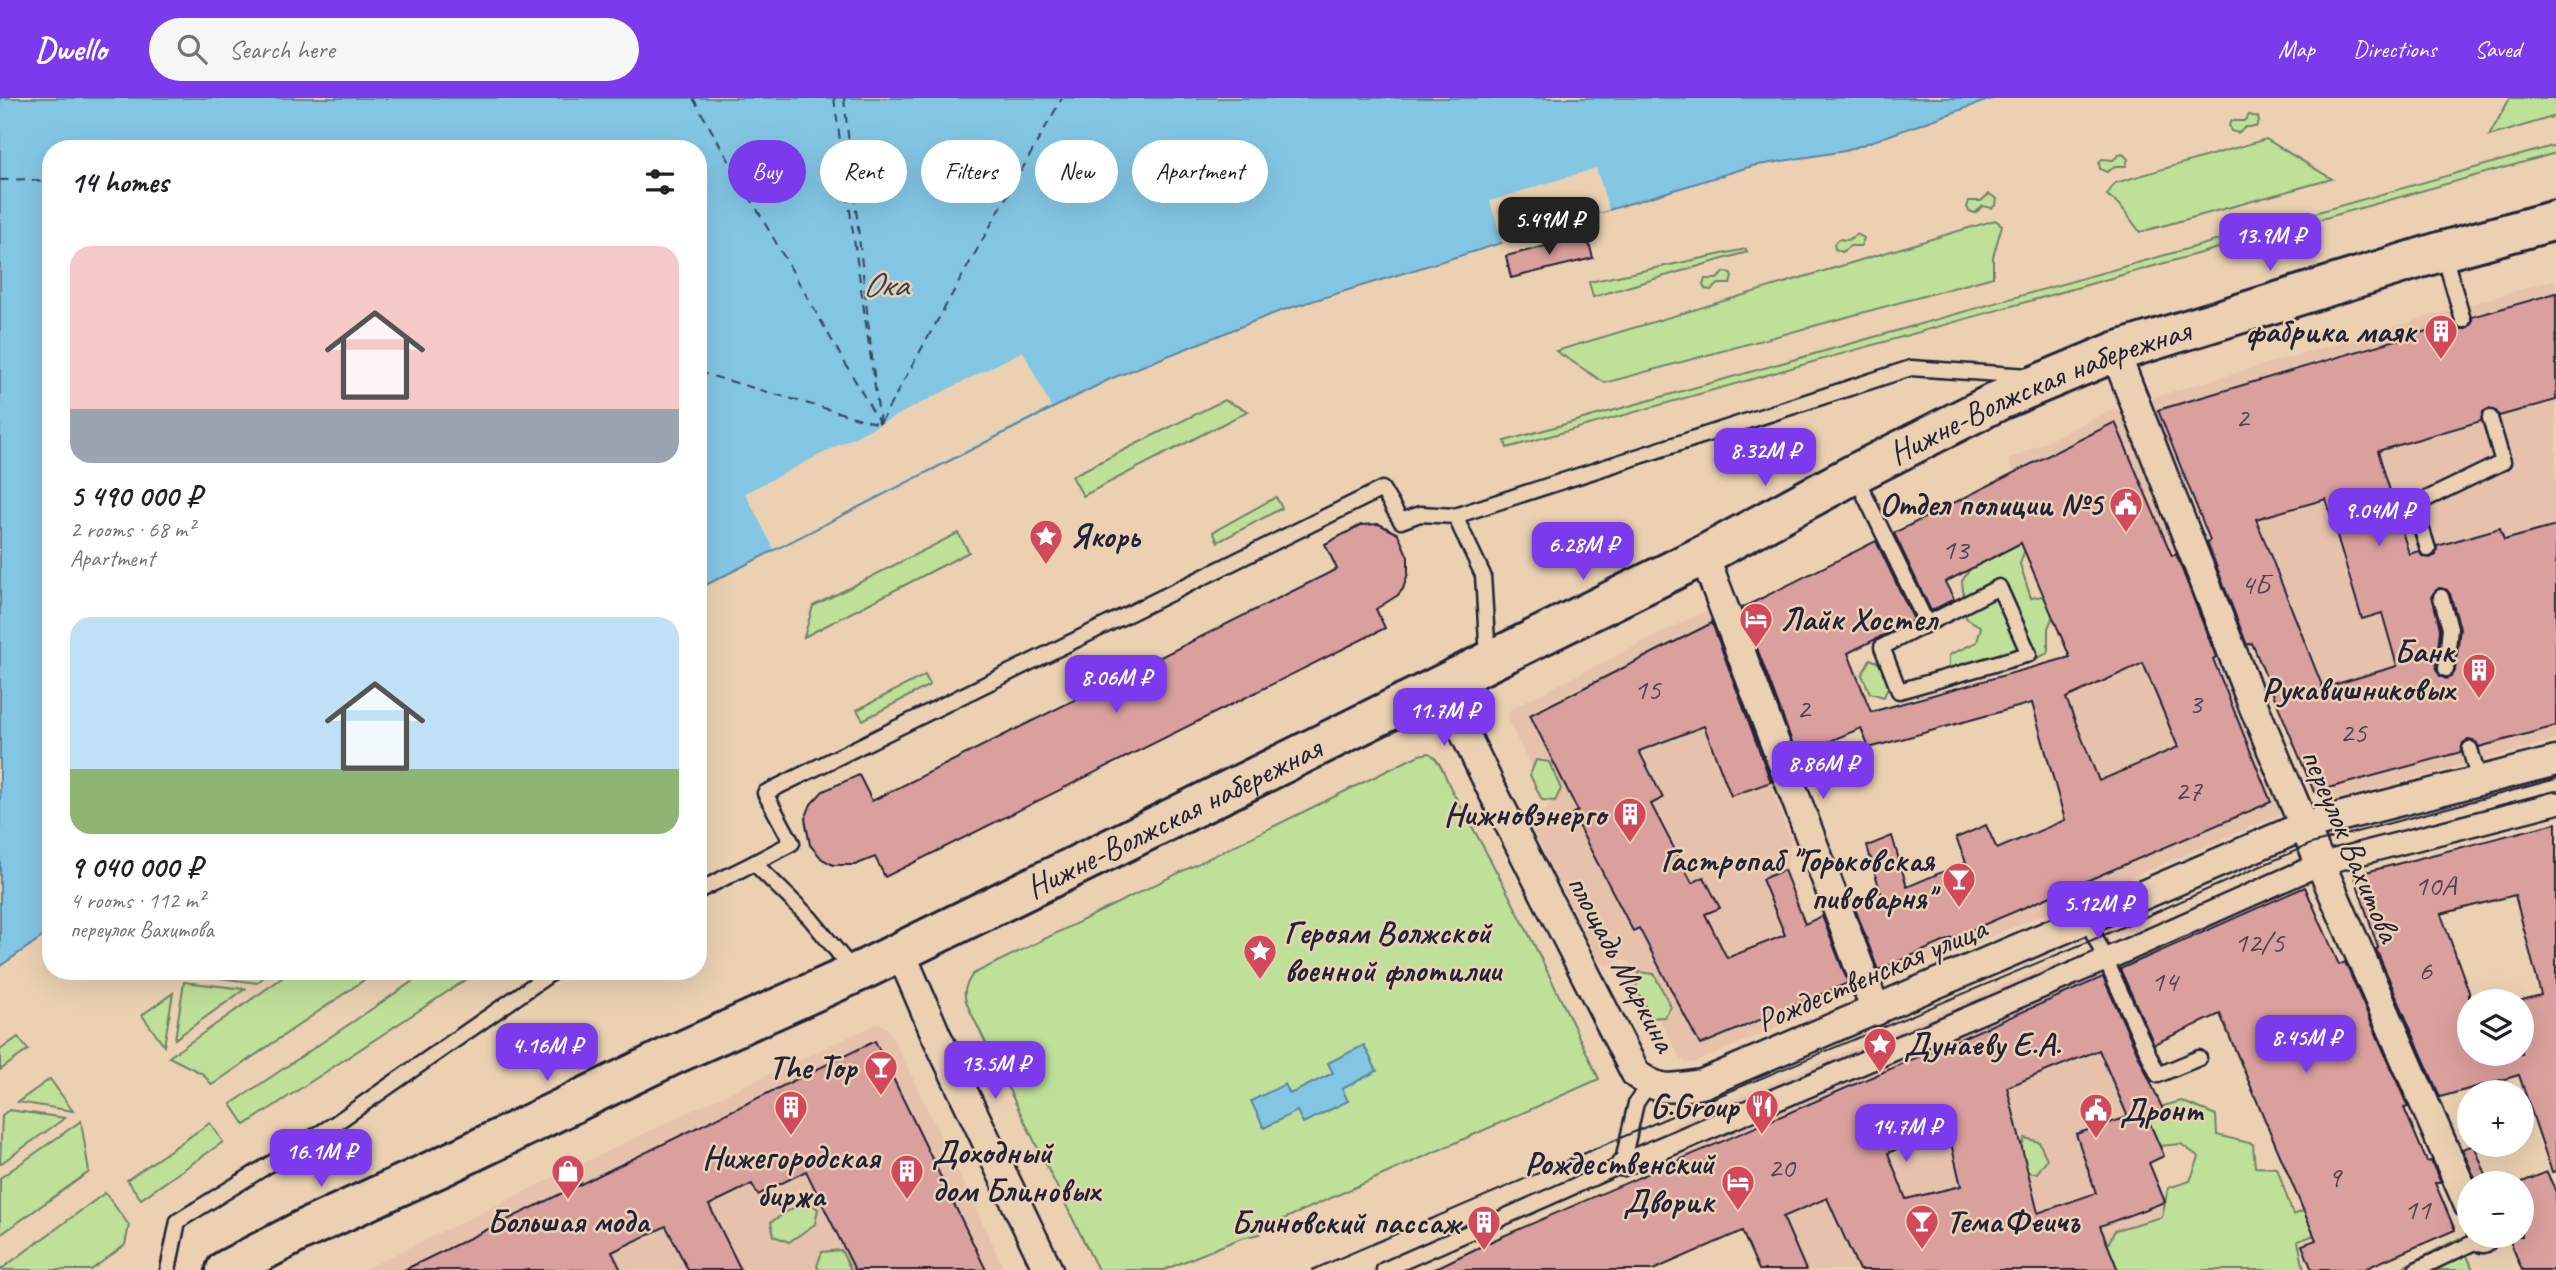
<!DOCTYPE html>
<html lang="en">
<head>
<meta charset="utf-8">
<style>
  body { margin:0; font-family:Caveat,sans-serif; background:#f6f6f6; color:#202124; height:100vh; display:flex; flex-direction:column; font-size:26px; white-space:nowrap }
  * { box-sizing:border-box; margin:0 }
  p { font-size:23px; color:#757577 }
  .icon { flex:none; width:38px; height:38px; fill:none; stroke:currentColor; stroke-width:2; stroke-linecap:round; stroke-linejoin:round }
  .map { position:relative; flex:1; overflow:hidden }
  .details { position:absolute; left:42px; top:42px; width:665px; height:840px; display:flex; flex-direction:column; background:#fff; border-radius:28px; box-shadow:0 7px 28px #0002 }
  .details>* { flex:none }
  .hud { position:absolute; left:728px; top:42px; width:665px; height:63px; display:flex; gap:14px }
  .buttons { position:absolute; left:2457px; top:891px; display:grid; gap:14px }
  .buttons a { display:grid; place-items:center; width:77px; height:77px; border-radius:50%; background:#fff; box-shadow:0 7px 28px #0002; font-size:35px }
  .price { position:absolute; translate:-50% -60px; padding:0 16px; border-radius:14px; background:#7c3aed; color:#fff; font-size:23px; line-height:46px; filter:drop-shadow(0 2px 4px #0008) }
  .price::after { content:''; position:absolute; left:50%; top:42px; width:21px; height:16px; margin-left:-10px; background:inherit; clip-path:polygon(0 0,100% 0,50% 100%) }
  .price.on { background:#222; color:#fff }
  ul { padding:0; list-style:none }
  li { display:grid; align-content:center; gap:14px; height:371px; padding:0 28px }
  li span { display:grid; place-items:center; height:217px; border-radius:21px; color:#555 }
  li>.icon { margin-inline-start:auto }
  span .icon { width:126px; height:126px; fill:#fffc; stroke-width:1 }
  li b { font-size:30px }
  h2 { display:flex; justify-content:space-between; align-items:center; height:84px; padding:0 28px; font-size:30px }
  .chip { padding:0 24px; border-radius:32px; background:#fff; box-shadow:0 7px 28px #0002; font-size:24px; line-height:63px }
  .chip.on { background:#7c3aed; color:#fff }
  header { display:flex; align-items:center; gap:42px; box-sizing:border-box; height:98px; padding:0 35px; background:#7c3aed; color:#fff }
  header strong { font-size:33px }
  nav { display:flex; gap:38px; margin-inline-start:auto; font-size:24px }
  .search { width:490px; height:63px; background:#f6f6f6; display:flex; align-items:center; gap:18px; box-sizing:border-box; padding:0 24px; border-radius:38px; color:#757577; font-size:26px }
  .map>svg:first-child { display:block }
</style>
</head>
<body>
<header>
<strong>Dwello</strong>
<div class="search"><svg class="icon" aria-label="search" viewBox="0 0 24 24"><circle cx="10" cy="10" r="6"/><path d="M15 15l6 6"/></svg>Search here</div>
<nav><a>Map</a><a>Directions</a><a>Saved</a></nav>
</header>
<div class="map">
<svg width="2556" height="1172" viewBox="0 0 2556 1172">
  <rect width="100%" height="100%" fill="#ebd1b2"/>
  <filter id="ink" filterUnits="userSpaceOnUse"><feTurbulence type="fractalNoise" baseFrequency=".0143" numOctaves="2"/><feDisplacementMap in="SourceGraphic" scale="14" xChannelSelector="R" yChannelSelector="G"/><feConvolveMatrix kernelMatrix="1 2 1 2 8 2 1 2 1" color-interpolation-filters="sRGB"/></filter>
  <g filter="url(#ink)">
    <g fill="#e6c2ac">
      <path d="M2556 181V642L2329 704 2319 700 2314 694 2185 379H2179L2147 308 2150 302 2154 299Z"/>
      <path d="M2116 311 2122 314 2157 397 2284 706 2279 717 1883 884 1875 881 1849 812 1882 799 1867 748 1892 738 1907 789 1966 764 1956 740 1986 727 1997 751 2065 722 2032 605 2064 596 2055 563 2069 557 2058 530 2077 522 2048 445 2008 362 2110 312Z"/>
      <path d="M1711 510 1750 611 1744 614 1791 743 1786 772 1807 824 1826 816 1852 892 1849 898 1694 965H1686L1680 960 1629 864 1621 861 1608 868 1599 865 1530 727 1533 718 1547 711 1549 704 1508 623V616L1512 610Z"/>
      <path d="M2060 863 2149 1065 2192 1172H1759L1706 1052 1679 1063 1673 1027Z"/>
      <path d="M879 925 888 931 899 952 1005 1172H363L713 1002Z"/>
    </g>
    <g fill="#bfe099" stroke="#70816a" stroke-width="2">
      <path d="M2510 0H2556V18L2489 38Z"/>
      <path d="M2249 17 2258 19 2259 23 2256 29H2246L2238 35 2231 33 2229 27 2231 23H2244Z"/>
      <path d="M2266 41 2332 81 2140 134 2120 107 2107 97 2115 85Z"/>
      <path d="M2556 47V55L1507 350 1505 343Z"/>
      <path d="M2123 56 2128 61 2126 68H2115L2107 74 2100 71 2099 65 2102 61 2113 62 2119 57Z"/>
      <path d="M1989 96 1997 101 1996 107 1992 110 1983 108 1975 115 1969 113 1967 109 1969 103H1981Z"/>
      <path d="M1995 122 2002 127 1993 159V179L1605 285 1556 253Z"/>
      <path d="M1857 136 1864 140 1861 148H1850L1842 154 1835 151 1834 146 1838 141 1848 142Z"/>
      <path d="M1746 151 1747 154 1593 199 1589 184Z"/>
      <path d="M1725 174 1730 175 1732 179 1730 186H1719L1711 192 1705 191 1703 187 1705 181H1717Z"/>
      <path d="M1224 302 1248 313 1083 398 1072 378Z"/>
      <path d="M1276 399 1282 410 1218 444 1213 434Z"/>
      <path d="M2013 434 2025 451 2020 466 2031 500 2048 497 2056 511 2048 530V555L2026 566 2006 560 1949 574V557L1977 544 1981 529 1966 520 1962 483 1992 439Z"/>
      <path d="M958 435 969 454 804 539 813 508Z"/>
      <path d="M1870 561 1884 567 1890 584 1884 599 1870 595 1862 577Z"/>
      <path d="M925 577 930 587 863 622 857 612Z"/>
      <path d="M1429 655C1442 663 1446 682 1453 695 1507 788 1553 884 1599 981L1261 1131 1260 1136 1241 1140 1164 1172H1098L974 921C965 902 959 895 973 876L1419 657Z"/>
      <path d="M1536 662 1549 664 1561 691 1555 703 1542 702 1530 677Z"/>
      <path d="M204 873H271L257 885 198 877Z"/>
      <path d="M292 873H377L212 987 203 976 169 959Z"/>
      <path d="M428 873H479L245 1027 231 1006Z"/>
      <path d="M1639 874 1654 876 1671 909 1664 919 1651 920 1636 890Z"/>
      <path d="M184 884 245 891 175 941Z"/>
      <path d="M173 895 164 948 142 917Z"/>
      <path d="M18 939 28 952 0 972V952Z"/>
      <path d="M50 981 73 1013 18 1004Z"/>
      <path d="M2181 1003 2216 1017 2217 1037 2253 1046 2255 1069 2277 1070 2293 1117 2328 1103 2346 1126 2298 1143 2304 1172H2095L2115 1132 2162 1119 2168 1090 2190 1083 2199 1059 2181 1046 2149 1049 2135 1016Z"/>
      <path d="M9 1012 65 1020 0 1066 2 1017Z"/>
      <path d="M81 1023 89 1074 0 1137V1080Z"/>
      <path d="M210 1025 223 1044 141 1101 127 1082Z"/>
      <path d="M2025 1040 2039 1044 2047 1061 2037 1075 2021 1074 2018 1056Z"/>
      <path d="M105 1095 129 1127 125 1147 91 1172H0Z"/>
      <path d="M806 1102 818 1111 815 1126 789 1144 774 1138 771 1124Z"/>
      <path d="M2460 1140 2473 1172H2397Z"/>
      <path d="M841 1152 851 1172H819L817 1168 822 1154Z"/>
    </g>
    <g fill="#83c6e4" stroke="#5c84a0" stroke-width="2">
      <path d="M0 0H1994L1845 53 1752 68 1280 213 1110 281 698 491V51H51V833L0 868Z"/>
      <path d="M1364 947 1377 973 1342 991 1348 1003 1303 1025 1297 1013 1264 1030 1251 1003 1285 986 1290 996 1333 975 1328 965Z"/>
    </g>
    <g fill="#ebd1b2">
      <path d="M1596 70 1609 112 1503 146 1490 103Z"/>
      <path d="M1023 253 1051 309 774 451 745 395Z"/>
    </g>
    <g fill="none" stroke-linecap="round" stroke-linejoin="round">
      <g stroke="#35435d" stroke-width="2" stroke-dasharray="9 7" stroke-linecap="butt">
        <path d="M693 0 880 326"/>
        <path d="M834 0 880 325"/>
        <path d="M844 0 875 287"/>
        <path d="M0 82 30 81 51 87"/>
        <path d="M698 274 879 326"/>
        <path d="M880 325 1062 0"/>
      </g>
    </g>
    <g fill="#daa09d" stroke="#22223b" stroke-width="2" fill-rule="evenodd">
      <path d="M1587 138 1593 160 1511 180 1506 158Z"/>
      <path d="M2556 195V302L2499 318 2496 313 2488 311 2483 314 2481 323 2378 353 2409 456 2419 453 2422 458 2430 460 2436 457 2437 448 2500 430 2504 442 2556 428V628L2479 649 2476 644 2468 642 2463 645 2461 654 2314 694 2252 545 2247 547 2207 444 2210 442 2158 312 2454 225 2460 231H2466L2472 225V219ZM2326 401 2362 521 2382 515 2397 568 2323 590 2256 421ZM2439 490 2447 492 2450 496 2460 530 2455 573 2451 579 2446 581 2440 578 2436 571 2440 531 2432 497Z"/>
      <path d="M2115 324 2172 458 2176 456 2216 559 2213 561 2271 704 1878 872 1855 810 1882 799 1867 748 1892 738 1907 789 1966 764 1956 740 1986 727 1997 751 2065 722 2032 605 1869 650 1861 630 1797 657 1742 510 1876 443 1914 522 1848 555 1871 614 2070 559 2021 445 1945 484 1954 501 1931 513 1894 435ZM2143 565 2178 649 2099 683 2066 600Z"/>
      <path d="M1379 426 1398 436 1408 459V475L1403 491 1398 497 1376 511 1385 530 885 779 875 759 855 767H833L822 761 810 747 805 721 811 706 823 693 859 677 872 703 1337 471 1325 446 1361 427Z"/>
      <path d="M1712 525 1771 684 1731 698 1704 628 1639 653 1663 700 1651 706 1692 785 1704 779 1720 810 1705 816 1727 860 1785 837 1762 781 1784 772 1805 826 1822 818 1848 885 1700 947 1639 830 1633 833 1572 716 1578 713 1530 617Z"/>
      <path d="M2556 725V1073L2552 1074 2519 977 2440 999 2376 851 2378 850 2354 777ZM2515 797 2541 897 2522 902V956H2469V894L2441 816Z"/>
      <path d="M2305 789 2339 867 2345 864 2408 1009 2404 1010 2427 1064 2431 1063 2441 1085H2435L2455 1132 2362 1172H2312L2302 1147 2316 1142 2220 916 2154 946 2120 871Z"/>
      <path d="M2103 879 2164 1014 2148 1021 2164 1058 2149 1065 2165 1104 2100 1128 2118 1172H1859L1827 1100 1783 1119 1806 1172H1759L1742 1133 1653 1172H1432L1494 1142ZM2099 952 2128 1019 2076 1036 2096 1095 2038 1115 2007 989ZM1947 1028 1961 1088 1906 1101 1888 1055Z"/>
      <path d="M875 943 986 1172H855L806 1073 758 1097 752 1086 709 1107 741 1172H688L666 1128 612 1154 621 1172H404Z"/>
      <path d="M2474 1047 2489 1085H2477L2462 1051Z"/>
      <path d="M2547 1074 2556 1095V1172H2522L2508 1138H2522V1084Z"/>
    </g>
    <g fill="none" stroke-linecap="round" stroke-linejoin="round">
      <defs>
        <g id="service">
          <path d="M2443 153 2463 222"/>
          <path d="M1855 377 1927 526"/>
          <path d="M1455 418 1911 270 2029 278"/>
          <path d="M2428 451 2414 407 2503 364 2490 320"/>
          <path d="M1999 489 2029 556 1899 593 1882 549Z"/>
          <path d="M2441 499 2450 530 2446 571"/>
          <path d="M2470 651 2479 683"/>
          <path d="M754 765 792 745 765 695 1382 391 1401 423 1420 416 1455 418 1483 477 1488 560"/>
          <path d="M698 793 754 765 810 820 855 875"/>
          <path d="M2087 821 2158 977 2199 960"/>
          <path d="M168 1172 178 1123 333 1027 554 873"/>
          <path d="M1384 1172 1622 1067 1636 1005 1649 986"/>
          <path d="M2416 1172 2483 1140"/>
        </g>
        <path id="pedestrian" d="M1622 1067 2107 861 2320 766 2556 705"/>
        <g id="minor">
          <path d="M2115 254 2251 602 2304 728 2469 1108"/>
          <path d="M1704 457 1876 913"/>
          <path d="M1442 588 1491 690 1636 976C1660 995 1673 990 1702 986L2304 728 2556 663"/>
          <path d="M900 853 936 937 1048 1172"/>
          <path d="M2482 1138 2483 1140"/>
        </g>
        <g id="secondary">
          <path id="s1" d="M226 1172 301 1133 445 1067 675 956 867 870 1116 748 1704 457 1854 376 2000 302 2115 254 2443 153 2556 122"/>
        </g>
      </defs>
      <use href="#service" stroke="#22223b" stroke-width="19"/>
      <use href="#pedestrian" stroke="#22223b" stroke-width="26"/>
      <use href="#minor" stroke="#22223b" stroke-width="33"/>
      <use href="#secondary" stroke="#22223b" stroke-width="44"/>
      <use href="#service" stroke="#ebd1b2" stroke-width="14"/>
      <use href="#pedestrian" stroke="#ebd1b2" stroke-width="21"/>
      <use href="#minor" stroke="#ebd1b2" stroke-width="28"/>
      <use href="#secondary" stroke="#ebd1b2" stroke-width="38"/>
      <path stroke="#22223b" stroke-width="2" d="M1312 1172 1709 1002 2097 840 2311 746 2556 681"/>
    </g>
  </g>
  <defs>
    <symbol id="building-pin" viewBox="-11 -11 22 30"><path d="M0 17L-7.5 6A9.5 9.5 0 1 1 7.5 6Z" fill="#d1495b" stroke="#ebd1b2"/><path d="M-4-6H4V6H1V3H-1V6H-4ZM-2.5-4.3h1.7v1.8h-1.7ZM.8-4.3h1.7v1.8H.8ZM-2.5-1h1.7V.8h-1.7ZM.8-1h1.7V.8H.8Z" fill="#fff"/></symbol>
    <symbol id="civic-pin" viewBox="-11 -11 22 30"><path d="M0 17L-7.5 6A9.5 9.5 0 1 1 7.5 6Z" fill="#d1495b" stroke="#ebd1b2"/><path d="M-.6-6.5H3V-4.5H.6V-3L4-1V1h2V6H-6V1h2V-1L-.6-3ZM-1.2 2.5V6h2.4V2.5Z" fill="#fff"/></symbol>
    <symbol id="sight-pin" viewBox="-11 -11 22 30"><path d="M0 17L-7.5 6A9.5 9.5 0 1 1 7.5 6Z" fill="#d1495b" stroke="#ebd1b2"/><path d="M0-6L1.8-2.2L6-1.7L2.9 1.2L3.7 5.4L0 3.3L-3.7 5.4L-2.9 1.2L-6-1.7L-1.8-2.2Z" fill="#fff"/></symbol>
    <symbol id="hotel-pin" viewBox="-11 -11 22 30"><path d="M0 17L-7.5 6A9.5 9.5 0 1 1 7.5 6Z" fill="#d1495b" stroke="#ebd1b2"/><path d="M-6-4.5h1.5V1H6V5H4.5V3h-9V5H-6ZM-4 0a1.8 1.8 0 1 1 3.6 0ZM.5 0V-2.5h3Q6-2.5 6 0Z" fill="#fff"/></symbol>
    <symbol id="bar-pin" viewBox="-11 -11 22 30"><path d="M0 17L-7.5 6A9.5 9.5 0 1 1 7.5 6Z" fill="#d1495b" stroke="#ebd1b2"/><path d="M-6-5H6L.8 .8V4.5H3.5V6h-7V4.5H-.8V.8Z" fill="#fff"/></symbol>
    <symbol id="restaurant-pin" viewBox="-11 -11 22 30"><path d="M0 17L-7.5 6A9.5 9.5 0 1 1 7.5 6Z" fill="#d1495b" stroke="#ebd1b2"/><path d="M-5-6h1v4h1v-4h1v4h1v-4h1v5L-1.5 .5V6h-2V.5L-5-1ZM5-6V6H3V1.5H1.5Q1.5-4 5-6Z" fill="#fff"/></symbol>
    <symbol id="shop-pin" viewBox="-11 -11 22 30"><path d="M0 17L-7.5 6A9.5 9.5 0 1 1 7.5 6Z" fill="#d1495b" stroke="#ebd1b2"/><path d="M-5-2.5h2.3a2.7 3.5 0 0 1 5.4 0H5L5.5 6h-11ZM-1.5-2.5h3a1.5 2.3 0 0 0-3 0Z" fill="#fff"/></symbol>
  </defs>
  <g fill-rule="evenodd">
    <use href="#building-pin" x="2422" y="214" width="38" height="52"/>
    <use href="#civic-pin" x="2107" y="387" width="38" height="52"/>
    <use href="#sight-pin" x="1027" y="419" width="38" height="52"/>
    <use href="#hotel-pin" x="1737" y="502" width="38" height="52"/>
    <use href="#building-pin" x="2460" y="553" width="38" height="52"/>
    <use href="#building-pin" x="1611" y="697" width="38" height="52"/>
    <use href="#bar-pin" x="1940" y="762" width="38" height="52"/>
    <use href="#sight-pin" x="1241" y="834" width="38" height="52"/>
    <use href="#sight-pin" x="1861" y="927" width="38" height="52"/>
    <use href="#bar-pin" x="862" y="950" width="38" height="52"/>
    <use href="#restaurant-pin" x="1743" y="989" width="38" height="52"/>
    <use href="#building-pin" x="772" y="990" width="38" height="52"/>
    <use href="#civic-pin" x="2077" y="993" width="38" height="52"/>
    <use href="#shop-pin" x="549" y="1054" width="38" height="52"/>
    <use href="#building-pin" x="888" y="1054" width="38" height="52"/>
    <use href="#hotel-pin" x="1719" y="1065" width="38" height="52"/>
    <use href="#bar-pin" x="1903" y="1104" width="38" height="52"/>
    <use href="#building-pin" x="1465" y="1105" width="38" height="52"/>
  </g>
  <g text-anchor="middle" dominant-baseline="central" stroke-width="5" stroke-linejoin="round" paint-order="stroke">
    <g font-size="30" fill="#504254">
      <text x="2242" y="319">2</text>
      <text x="1955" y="451">13</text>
      <text x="2255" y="486">4Б</text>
      <text x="1647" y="591">15</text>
      <text x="2195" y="605">3</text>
      <text x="1803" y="610">2</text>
      <text x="2353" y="634">25</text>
      <text x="2188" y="692">27</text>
      <text x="2435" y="787">10А</text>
      <text x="2259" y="844">12/5</text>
      <text x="2425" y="872">6</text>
      <text x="2164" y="883">14</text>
      <text x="1781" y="1069">20</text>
      <text x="2334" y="1079">9</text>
      <text x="2417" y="1111">11</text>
    </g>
    <g font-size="33" font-weight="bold" fill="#22223b" stroke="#ebd1b2" text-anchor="end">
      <text x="2416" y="233">фабрика маяк</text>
      <text x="2102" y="406">Отдел полиции №5</text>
      <text x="1070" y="438" text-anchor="start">Якорь</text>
      <text x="1780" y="521" text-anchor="start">Лайк Хостел</text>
      <text x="2454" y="553">Банк<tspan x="2454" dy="38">Рукавишниковых</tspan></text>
      <text x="1606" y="716">Нижновэнерго</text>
      <text x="1934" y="762">Гастропаб "Горьковская<tspan x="1934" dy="38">пивоварня"</tspan></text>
      <text x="1284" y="834" text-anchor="start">Героям Волжской<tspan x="1284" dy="38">военной флотилии</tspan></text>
      <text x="1904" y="946" text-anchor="start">Дунаеву Е.А.</text>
      <text x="856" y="969">The Top</text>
      <text x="1738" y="1008">G.Group</text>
      <text x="2120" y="1012" text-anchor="start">Дронт</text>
      <text x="932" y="1054" text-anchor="start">Доходный<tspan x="932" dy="38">дом Блиновых</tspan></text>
      <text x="791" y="1059" text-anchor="middle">Нижегородская<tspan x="791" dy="38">биржа</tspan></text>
      <text x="1714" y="1065">Рождественский<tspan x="1714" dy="38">Дворик</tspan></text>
      <text x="568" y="1123" text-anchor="middle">Большая мода</text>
      <text x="1946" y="1123" text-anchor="start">ТемаФеичъ</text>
      <text x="1460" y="1124">Блиновский пассаж</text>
    </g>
    <g font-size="33" fill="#22223b" stroke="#ebd1b2">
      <text stroke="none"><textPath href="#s1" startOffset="2016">Нижне-Волжская набережная</textPath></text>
      <text stroke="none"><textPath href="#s1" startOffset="1050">Нижне-Волжская набережная</textPath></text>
      <text transform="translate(2351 747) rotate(67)">переулок Вахитова</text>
      <text transform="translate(1622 865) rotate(62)">площадь Маркина</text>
      <text transform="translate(1871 876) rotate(-23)">Рождественская улица</text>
    </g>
    <g font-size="35" font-style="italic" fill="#35435d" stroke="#ebd1b2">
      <text x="885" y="186">Ока</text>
    </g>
  </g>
</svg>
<div class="buttons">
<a><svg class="icon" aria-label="layers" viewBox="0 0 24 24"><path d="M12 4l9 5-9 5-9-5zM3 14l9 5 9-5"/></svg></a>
<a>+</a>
<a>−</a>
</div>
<b class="price on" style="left:1549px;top:159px">5.49M ₽</b>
<b class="price" style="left:2270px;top:175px">13.9M ₽</b>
<b class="price" style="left:1765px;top:390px">8.32M ₽</b>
<b class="price" style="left:2379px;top:450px">9.04M ₽</b>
<b class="price" style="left:1583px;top:484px">6.28M ₽</b>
<b class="price" style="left:1116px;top:617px">8.06M ₽</b>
<b class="price" style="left:1444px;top:650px">11.7M ₽</b>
<b class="price" style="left:1823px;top:703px">8.86M ₽</b>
<b class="price" style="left:2098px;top:843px">5.12M ₽</b>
<b class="price" style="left:2306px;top:977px">8.45M ₽</b>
<b class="price" style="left:547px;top:985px">4.16M ₽</b>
<b class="price" style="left:995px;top:1003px">13.5M ₽</b>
<b class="price" style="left:1906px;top:1066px">14.7M ₽</b>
<b class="price" style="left:321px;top:1091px">16.1M ₽</b>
<div class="hud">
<a class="chip on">Buy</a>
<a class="chip">Rent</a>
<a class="chip">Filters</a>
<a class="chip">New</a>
<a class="chip">Apartment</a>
</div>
<section class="details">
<h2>14 homes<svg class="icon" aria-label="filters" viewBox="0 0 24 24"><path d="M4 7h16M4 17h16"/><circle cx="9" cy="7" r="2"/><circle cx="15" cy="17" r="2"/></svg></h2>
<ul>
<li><span style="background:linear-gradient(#f6c9c9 75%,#9aa5b1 0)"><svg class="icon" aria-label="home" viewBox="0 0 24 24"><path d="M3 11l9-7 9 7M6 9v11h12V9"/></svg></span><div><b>5 490 000 ₽</b><p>2 rooms · 68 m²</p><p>Apartment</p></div></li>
<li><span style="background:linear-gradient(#bfe0f5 70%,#8fb573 0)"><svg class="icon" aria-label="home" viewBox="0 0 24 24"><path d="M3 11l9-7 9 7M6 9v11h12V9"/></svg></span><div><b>9 040 000 ₽</b><p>4 rooms · 112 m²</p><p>переулок Вахитова</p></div></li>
</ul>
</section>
</div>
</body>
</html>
